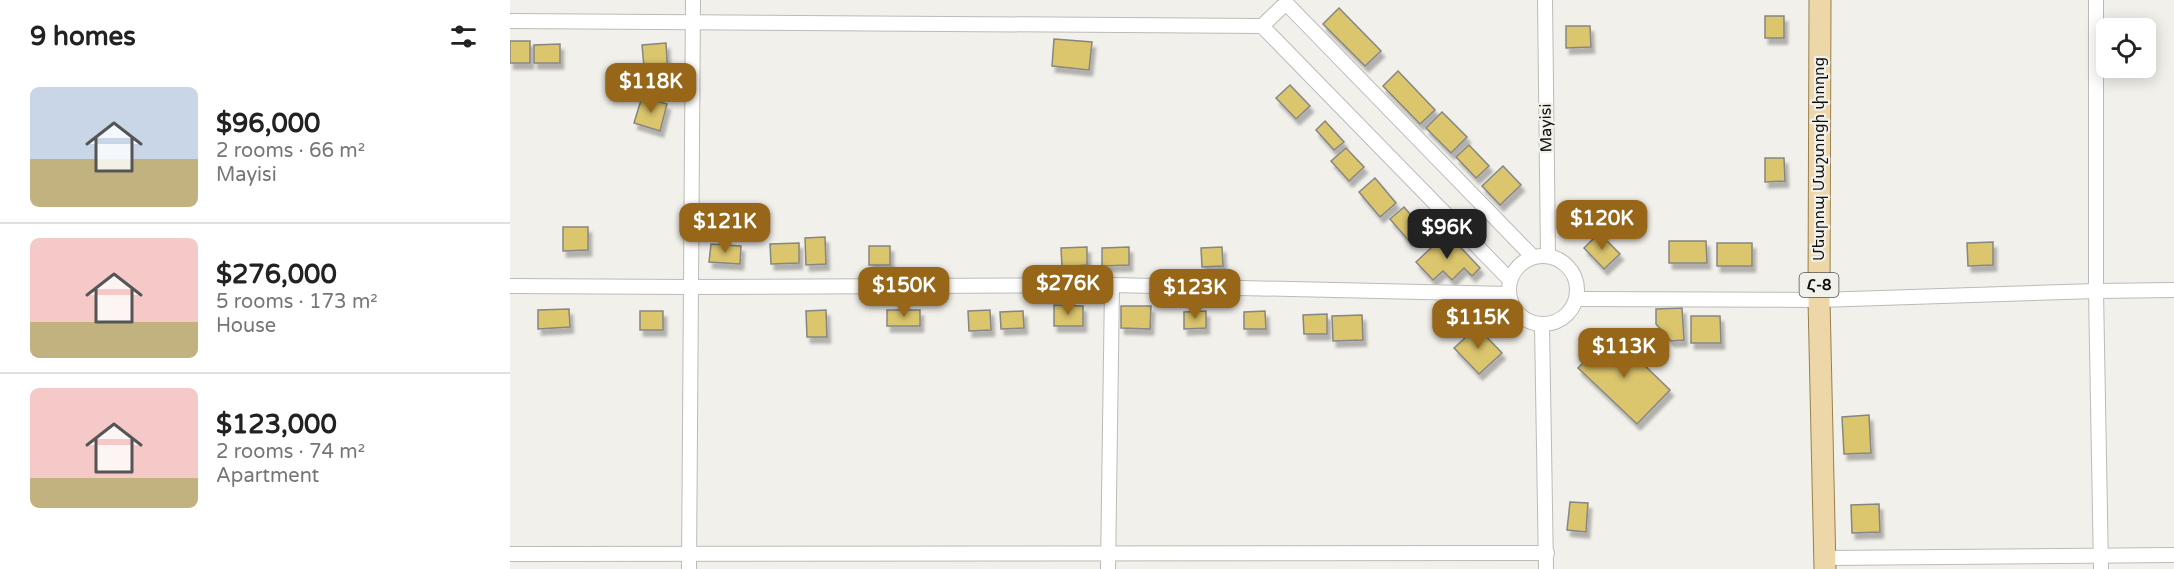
<!DOCTYPE html>
<html lang="en">
<head>
<meta charset="utf-8">
<style>
  body { margin:0; font-family:"Varela Round","Noto Sans Armenian",sans-serif; background:#f6f6f6; color:#222; height:100vh; display:flex; flex-direction:column; font-size:22px; white-space:nowrap }
  * { box-sizing:border-box; margin:0 }
  p { font-size:20px; color:#767676 }
  .icon { flex:none; width:33px; height:33px; fill:none; stroke:currentColor; stroke-width:2; stroke-linecap:round; stroke-linejoin:round }
  .map { position:relative; flex:1; overflow:hidden }
  .side { display:flex; flex-direction:column; background:#fff; width:510px }
  .side>* { flex:none }
  .fabs { position:absolute; left:1586px; top:18px; display:grid; gap:12px }
  .fabs a { display:grid; place-items:center; width:60px; height:60px; border-radius:9px; background:#fff; box-shadow:0 3px 15px #0003; font-size:30px }
  .price { position:absolute; translate:-50% -51px; padding:0 14px; border-radius:12px; background:#976618; color:#fff; font-size:20px; line-height:39px; filter:drop-shadow(0 2px 3px #0008) }
  .price::after { content:''; position:absolute; left:50%; top:36px; width:18px; height:14px; margin-left:-9px; background:inherit; clip-path:polygon(0 0,100% 0,50% 100%) }
  .price.current { background:#222; color:#fff }
  ul { padding:0; list-style:none }
  li { display:flex; align-items:center; gap:18px; height:150px; padding:0 30px }
  li+li { border-top:2px solid #e0e0e0 }
  li span { display:grid; place-items:center; flex:none; width:168px; height:120px; border-radius:9px; color:#555 }
  li>.icon { margin-inline-start:auto }
  span .icon { width:72px; height:72px; fill:#fffc; stroke-width:1 }
  li b { font-size:26px }
  h2 { display:flex; justify-content:space-between; align-items:center; height:72px; padding:0 30px; font-size:26px }
  main { display:flex; flex:1; min-height:0 }
  .map>svg:first-child { display:block }
</style>
</head>
<body>
<main>
<section class="side">
<h2>9 homes<svg class="icon" aria-label="filters" viewBox="0 0 24 24"><path d="M4 7h16M4 17h16"/><circle cx="9" cy="7" r="2"/><circle cx="15" cy="17" r="2"/></svg></h2>
<ul>
<li><span style="background:linear-gradient(#c9d6e8 60%,#c2b280 0)"><svg class="icon" aria-label="home" viewBox="0 0 24 24"><path d="M3 11l9-7 9 7M6 9v11h12V9"/></svg></span><div><b>$96,000</b><p>2 rooms · 66 m²</p><p>Mayisi</p></div></li>
<li><span style="background:linear-gradient(#f6c9c9 70%,#c2b280 0)"><svg class="icon" aria-label="home" viewBox="0 0 24 24"><path d="M3 11l9-7 9 7M6 9v11h12V9"/></svg></span><div><b>$276,000</b><p>5 rooms · 173 m²</p><p>House</p></div></li>
<li><span style="background:linear-gradient(#f6c9c9 75%,#c2b280 0)"><svg class="icon" aria-label="home" viewBox="0 0 24 24"><path d="M3 11l9-7 9 7M6 9v11h12V9"/></svg></span><div><b>$123,000</b><p>2 rooms · 74 m²</p><p>Apartment</p></div></li>
</ul>
</section>
<div class="map">
<svg width="1664" height="569" viewBox="0 0 1664 569">
  <defs>
    <filter id="shadow"><feDropShadow dx="3.5" dy="6" stdDeviation="1.5" flood-color="#0004"/></filter>
  </defs>
  <rect width="100%" height="100%" fill="#f1f0eb"/>
  <g fill="#dbc56d" stroke="#878682" stroke-width="1.5" filter="url(#shadow)">
    <path d="M829 8 871 51 855 66 813 24Z"/>
    <rect x="1255" y="16" width="19" height="22"/>
    <path d="M1056 26H1080L1081 47 1056 48Z"/>
    <path d="M544 39 582 42 579 70 542 66Z"/>
    <rect x="0" y="41" width="20" height="22"/>
    <path d="M156 43 158 76 135 78 132 45Z"/>
    <path d="M50 44V63H24V45Z"/>
    <path d="M888 71 925 110 910 124 873 86Z"/>
    <path d="M780 85 800 106 786 119 766 98Z"/>
    <path d="M132 97 157 104 150 131 124 123Z"/>
    <path d="M932 112 957 137 941 153 916 128Z"/>
    <path d="M815 121 834 142 824 150 806 130Z"/>
    <path d="M959 145 979 166 966 178 946 157Z"/>
    <path d="M836 148 854 167 839 181 821 161Z"/>
    <path d="M1255 158H1274L1275 181 1255 182Z"/>
    <path d="M993 166 1011 185 990 205 972 186Z"/>
    <path d="M865 178 886 203 870 217 849 192Z"/>
    <path d="M894 207 913 229 899 241 880 219Z"/>
    <path d="M53 227H78V250L53 251Z"/>
    <path d="M937 233 970 268 962 276 954 268 942 280 933 271 923 280 906 262Z"/>
    <path d="M1089 233 1110 254 1094 269 1074 248Z"/>
    <path d="M315 237 316 264 296 265 295 238Z"/>
    <path d="M1159 241H1196L1197 263H1159Z"/>
    <path d="M1483 242V265L1458 266 1457 243Z"/>
    <path d="M289 243V263L261 264 260 244Z"/>
    <rect x="1207" y="243" width="35" height="23"/>
    <path d="M201 244 231 246 230 264 199 262Z"/>
    <rect x="359" y="246" width="21" height="19"/>
    <path d="M577 247V265L552 267 551 248Z"/>
    <path d="M619 247V265L592 266V248Z"/>
    <path d="M712 247 713 266 692 267 691 248Z"/>
    <path d="M544 305 573 306V326H544Z"/>
    <path d="M611 306H641L640 329 611 328Z"/>
    <path d="M1172 308 1174 340 1161 341 1146 324V309Z"/>
    <path d="M59 309 60 327 28 329V310Z"/>
    <path d="M316 310 317 337H297L296 311Z"/>
    <rect x="377" y="310" width="33" height="16"/>
    <path d="M480 310 481 330 459 331 458 311Z"/>
    <rect x="130" y="311" width="23" height="19"/>
    <path d="M513 311 514 328 491 329 490 312Z"/>
    <path d="M696 311V328L674 329V312Z"/>
    <path d="M755 311 756 329H734V312Z"/>
    <path d="M817 314V334H794L793 315Z"/>
    <path d="M852 315 853 340 823 341 822 316Z"/>
    <path d="M1181 316H1210L1211 343H1181Z"/>
    <path d="M967 327 992 353 969 374 944 348Z"/>
    <path d="M1102 334 1160 390 1127 424 1068 368Z"/>
    <path d="M1359 415 1361 453 1334 454 1332 417Z"/>
    <path d="M1060 502 1078 503 1076 532 1057 530Z"/>
    <path d="M1369 504 1370 532 1342 533 1341 505Z"/>
  </g>
  <g fill="none" stroke-linecap="round" stroke-linejoin="round">
    <defs>
      <g id="street">
        <path d="M1035 0 1038 256"/>
        <path d="M1586 0V291L1591 569"/>
        <path d="M776 3 1023 257"/>
        <path d="M0 21 752 26 776 3V0"/>
        <path d="M752 26 1000 280"/>
        <circle cx="1033" cy="290" r="34"/>
        <path d="M0 286 181 287 602 285 999 294"/>
        <path d="M1067 299 1309 300 1586 291 1664 290"/>
        <path d="M1032 325 1036 569"/>
        <path d="M0 554 1037 553"/>
        <path d="M1315 558 1664 555"/>
        <path d="M179 569 183 0"/>
        <path d="M598 569 602 285"/>
      </g>
      <path id="primary" d="M1310 0 1309 300 1315 569"/>
    </defs>
    <use href="#street" stroke="#bcbbb7" stroke-width="16"/>
    <use href="#primary" stroke="#98804d" stroke-width="23"/>
    <use href="#street" stroke="#fff" stroke-width="14"/>
    <use href="#primary" stroke="#edd7a8" stroke-width="21"/>
  </g>
  <g text-anchor="middle" dominant-baseline="central" stroke-width="4.5" stroke-linejoin="round" paint-order="stroke">
    <rect fill="#f1f0eb" stroke="#545351" stroke-width="1.5" x="1289.5" y="273" width="39" height="24" rx="4.5"/>
    <g font-size="15" font-weight="bold" fill="#10100f">
      <text x="1309" y="285">Հ-8</text>
    </g>
    <g font-size="16" fill="#10100f" stroke="#f1f0eb">
      <text transform="translate(1036 128) rotate(-91)">Mayisi</text>
      <text transform="translate(1309 159) rotate(-90)">Մեսրոպ Մաշտոցի փողոց</text>
    </g>
  </g>
</svg>
<div class="fabs">
<a><svg class="icon" aria-label="locate" viewBox="0 0 24 24"><circle cx="12" cy="12" r="6"/><path d="M12 2v4M12 18v4M2 12h4M18 12h4"/></svg></a>
</div>
<b class="price" style="left:141px;top:114px">$118K</b>
<b class="price" style="left:1092px;top:251px">$120K</b>
<b class="price" style="left:215px;top:254px">$121K</b>
<b class="price current" style="left:937px;top:260px">$96K</b>
<b class="price" style="left:558px;top:316px">$276K</b>
<b class="price" style="left:394px;top:318px">$150K</b>
<b class="price" style="left:685px;top:320px">$123K</b>
<b class="price" style="left:968px;top:350px">$115K</b>
<b class="price" style="left:1114px;top:379px">$113K</b>
</div>
</main>
</body>
</html>
